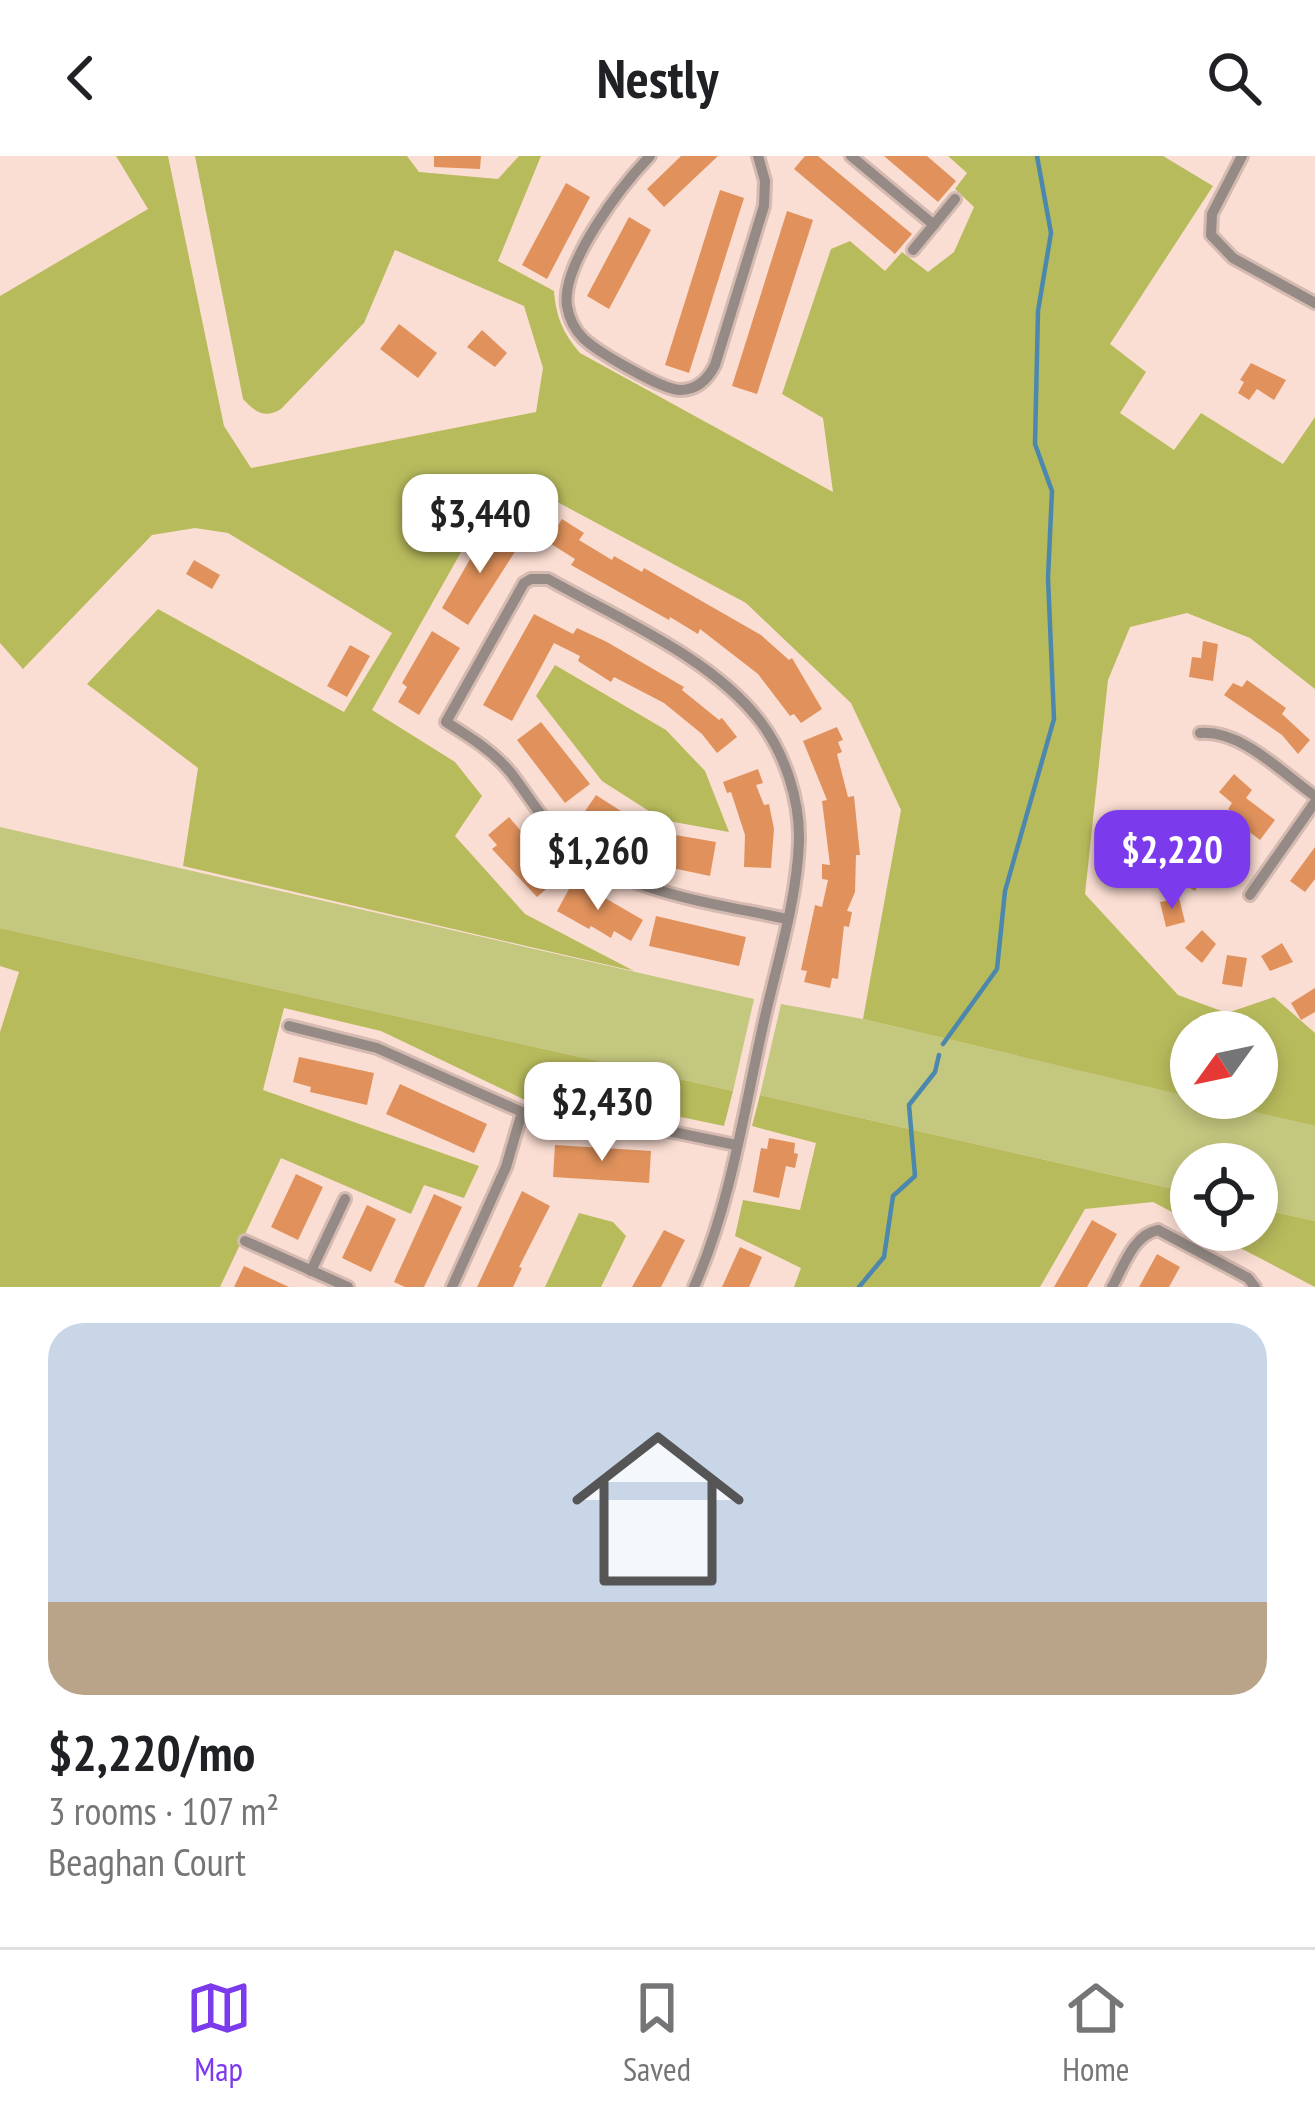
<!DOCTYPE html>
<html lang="en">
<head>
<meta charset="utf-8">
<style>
  body { margin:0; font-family:"PT Sans Narrow",sans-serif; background:#f6f6f6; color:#202124; height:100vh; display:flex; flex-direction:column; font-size:45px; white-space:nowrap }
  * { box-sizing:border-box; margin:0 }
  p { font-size:39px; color:#757577 }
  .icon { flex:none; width:66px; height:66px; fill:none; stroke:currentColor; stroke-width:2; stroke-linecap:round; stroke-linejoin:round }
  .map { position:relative; height:1131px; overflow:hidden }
  .panel { display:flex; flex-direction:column; background:#fff; flex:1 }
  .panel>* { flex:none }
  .needle { width:78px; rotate:237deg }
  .buttons { position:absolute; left:1170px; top:855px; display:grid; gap:24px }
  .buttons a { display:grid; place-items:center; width:108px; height:108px; border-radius:50%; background:#fff; box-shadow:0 6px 18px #0003; font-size:60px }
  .price { position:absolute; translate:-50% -102px; padding:0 27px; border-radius:24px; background:#fff; color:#222; font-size:39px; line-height:78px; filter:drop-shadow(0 3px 6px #0008) }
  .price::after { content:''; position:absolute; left:50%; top:72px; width:36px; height:27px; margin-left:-18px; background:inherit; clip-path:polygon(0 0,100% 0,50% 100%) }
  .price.on { background:#7c3aed; color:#fff }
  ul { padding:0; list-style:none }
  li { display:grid; align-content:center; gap:24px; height:636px; padding:0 48px }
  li+li { border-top:3px solid #e0e0e0 }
  li span { display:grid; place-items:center; height:372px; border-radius:36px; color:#555 }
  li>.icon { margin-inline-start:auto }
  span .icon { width:216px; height:216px; fill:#fffc; stroke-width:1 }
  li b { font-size:51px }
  header { display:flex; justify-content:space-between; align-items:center; height:156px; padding:0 48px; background:#fff; font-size:54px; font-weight:800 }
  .menu { display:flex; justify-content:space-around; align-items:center; height:168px; border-top:3px solid #e0e0e0; background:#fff; font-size:33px; color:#757577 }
  .menu a { display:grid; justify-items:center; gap:6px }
  .menu .on { color:#7c3aed }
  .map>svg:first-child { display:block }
</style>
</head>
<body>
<header><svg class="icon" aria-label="back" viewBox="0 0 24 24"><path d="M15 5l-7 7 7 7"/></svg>Nestly<svg class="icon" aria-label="search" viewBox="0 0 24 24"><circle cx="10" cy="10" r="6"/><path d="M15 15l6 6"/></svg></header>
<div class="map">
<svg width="1315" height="1131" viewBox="0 0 1315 1131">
  <rect width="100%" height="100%" fill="#fbded3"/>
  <g fill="#c4c77e">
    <path d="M0 671 754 843 733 935 0 772Z"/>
    <path d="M781 848 863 863 1315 970V1065L1257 1052V1008H1191V1037L760 939Z"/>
  </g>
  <g fill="#b8bb5c">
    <path d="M116 0H168L224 270 251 312 536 256 543 212 524 150 395 94 364 167 281 253C265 263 255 256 243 243L195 0H407L419 16 498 23 519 0H541L498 105 554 135C556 161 563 177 580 197L833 336 823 262 782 238 831 93 850 85 885 115 902 96 928 116 954 96 974 51 955 33 967 17 948 0H1163L1213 30 1110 188 1146 216 1120 257 1174 294 1201 257 1283 308 1315 261V533L1250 482 1187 457 1130 471 1108 524 1085 738 1178 839 1227 857 1274 841 1315 877V970L1196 942H1257V876H1191V941L863 863 901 654 851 547 746 447 505 318 372 554 455 606 482 640 455 680 525 758 634 815 183 710 198 612 87 528 158 453 344 556 392 477 228 377 195 372 152 379 23 513 0 487V140L148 53Z"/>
    <path d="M555 509 666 574 705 615 729 676 663 664 602 625 536 540Z"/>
    <path d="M0 772 733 935 724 970 633 951 523 943 381 875 284 852 263 934 479 1010 464 1042 424 1029 411 1058 281 1002 220 1131H0V876L19 816 0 810Z"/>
    <path d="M760 939 1191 1037V1066L1153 1046 1085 1053 1040 1131H794L801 1112 735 1080 743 1044 800 1054 816 987 752 970Z"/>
    <path d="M1257 1052 1315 1065V1131L1206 1074H1257Z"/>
    <path d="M579 1057 613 1066 626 1080 601 1131H545Z"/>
  </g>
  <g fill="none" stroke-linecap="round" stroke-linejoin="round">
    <g stroke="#4c87ae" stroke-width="4.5">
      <path d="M943 888 997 813 1005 735 1054 563 1048 422 1052 335 1035 288 1038 155 1051 77 1037 0"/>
      <path d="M859 1131 884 1101 893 1040 915 1020 909 949 935 916 939 899"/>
    </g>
  </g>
  <g fill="#e1925c">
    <path d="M434 0H481L480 13 434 11Z"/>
    <path d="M681 0H718L664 51 647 33Z"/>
    <path d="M805 0H818L912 78 895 98 794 13Z"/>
    <path d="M884 0H927L956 25 938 46Z"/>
    <path d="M566 27 590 41 547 123 522 109Z"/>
    <path d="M720 34 744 42 689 217 665 209Z"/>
    <path d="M787 55 813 64 757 238 732 230Z"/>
    <path d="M629 61 651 74 609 153 587 140Z"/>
    <path d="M399 168 437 197 418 222 380 193Z"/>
    <path d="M482 174 507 197 495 211 467 191Z"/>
    <path d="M1251 207 1286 224 1274 244 1257 233 1249 244 1238 237 1244 226 1240 224Z"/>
    <path d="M562 363 584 377 579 384 612 404 614 400 642 416 644 412 761 479 789 504 792 502 822 553 801 567 794 558 790 560 758 518 700 473 698 478 670 461 669 464 571 409 575 403 548 386Z"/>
    <path d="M488 372 518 391 468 469 442 452Z"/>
    <path d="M194 404 220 419 212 433 186 418Z"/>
    <path d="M534 458 573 478 577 472 607 486 684 531 682 534 719 564 722 562 737 581 717 597 702 578 664 547 614 521 611 526 578 505 580 500 554 487 512 565 483 549Z"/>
    <path d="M432 475 460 492 419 559 398 546 407 531 402 527Z"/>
    <path d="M1203 485 1218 488 1213 525 1189 521 1192 501 1201 502Z"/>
    <path d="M350 489 370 500 347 541 327 530Z"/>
    <path d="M1247 524 1286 552 1282 558 1310 584 1298 598 1282 579 1224 539 1233 527 1242 531Z"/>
    <path d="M541 566 590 628 565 647 517 584Z"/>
    <path d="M837 571 843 584 838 586 842 596 837 598 848 641 854 640 860 699H856L855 736 847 755 852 756 849 771 844 770 838 823 832 822 830 832 804 826 807 815 801 814 815 749 822 751 828 724 822 723V708L830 709 822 645 827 644 803 585Z"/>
    <path d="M758 613 763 627 756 629 764 649 769 648 774 673 771 712 744 711 745 679 731 636 727 637 723 626Z"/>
    <path d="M1234 618 1252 634 1246 642 1275 664 1260 684 1239 668 1242 665 1228 653 1232 647 1219 636Z"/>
    <path d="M596 639 652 675 634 701 579 664Z"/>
    <path d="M509 661 560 721 537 741 492 693 497 689 488 679Z"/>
    <path d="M1224 676 1239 694 1222 707 1207 690Z"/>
    <path d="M664 677 716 686 710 720 658 709Z"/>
    <path d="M1315 691V723L1305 736 1290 725Z"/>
    <path d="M1190 704 1207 714 1195 735 1178 725Z"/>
    <path d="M574 724 643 764 631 785 614 775 611 782 591 770 589 773 557 755Z"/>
    <path d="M1179 742 1185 766 1166 771 1160 746Z"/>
    <path d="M656 760 746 781 739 810 649 790Z"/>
    <path d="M1202 774 1216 788 1202 807 1185 792Z"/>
    <path d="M1282 787 1293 806 1270 815 1261 800Z"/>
    <path d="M1227 799 1247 802 1242 831 1222 828Z"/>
    <path d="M1315 832V856L1301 864 1291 847Z"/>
    <path d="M299 901 374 917 367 949 310 936 311 931 293 926Z"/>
    <path d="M400 928 487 968 474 997 386 958Z"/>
    <path d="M769 982 795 987 794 997 798 998 795 1012 786 1010 779 1042 753 1036 761 992 767 993Z"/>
    <path d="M555 989 651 995 649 1027 553 1021Z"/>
    <path d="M296 1018 323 1031 298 1084 271 1071Z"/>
    <path d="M522 1035 550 1050 519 1111 522 1112 513 1131H477Z"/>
    <path d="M434 1038 462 1051 424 1131H405L394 1126Z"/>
    <path d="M367 1049 396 1063 371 1116 342 1102Z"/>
    <path d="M1092 1064 1117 1078 1087 1131H1054Z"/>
    <path d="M664 1074 685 1084 661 1131H632Z"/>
    <path d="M740 1091 762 1101 749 1131H722Z"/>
    <path d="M1157 1098 1180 1111 1169 1131H1139Z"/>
    <path d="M244 1110 289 1131H234Z"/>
  </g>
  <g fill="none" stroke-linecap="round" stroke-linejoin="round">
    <defs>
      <g id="minor">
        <path d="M650 0C622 29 561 108 567 150 569 162 575 174 583 182 597 196 663 234 680 234 698 234 708 223 715 209L764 50 765 25 758 0"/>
        <path d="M851 0 934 69"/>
        <path d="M1242 0 1212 58 1211 79 1233 102 1315 147"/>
        <path d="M913 94 955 43"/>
        <path d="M1200 577C1242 574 1282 617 1315 640"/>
        <path d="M1250 739 1315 646"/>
        <path d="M289 870 377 892 522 956 668 975 736 989"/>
        <path d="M245 1085 348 1131"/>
        <path d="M311 1115 345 1043"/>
        <path d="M452 1131 506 1011 522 956"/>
        <path d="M694 1131C731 1048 744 954 764 865 777 807 797 745 799 685 800 644 785 598 760 565 711 501 617 462 548 423H531L524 427 446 566C470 581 493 595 511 617 528 639 542 664 562 683 624 738 709 746 787 763"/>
        <path d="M1112 1131C1124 1110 1133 1079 1158 1074L1248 1122 1255 1131"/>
      </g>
    </defs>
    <use href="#minor" stroke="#d4bab1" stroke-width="16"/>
    <use href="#minor" stroke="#958a85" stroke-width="10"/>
  </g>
</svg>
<div class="buttons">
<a><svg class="needle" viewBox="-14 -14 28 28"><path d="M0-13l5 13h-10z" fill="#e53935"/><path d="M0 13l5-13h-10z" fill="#757577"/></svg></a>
<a><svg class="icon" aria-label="locate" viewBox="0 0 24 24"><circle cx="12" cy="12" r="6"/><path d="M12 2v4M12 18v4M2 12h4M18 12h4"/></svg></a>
</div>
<b class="price" style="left:480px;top:420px">$3,440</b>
<b class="price on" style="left:1172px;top:756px">$2,220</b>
<b class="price" style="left:598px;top:757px">$1,260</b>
<b class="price" style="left:602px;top:1008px">$2,430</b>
</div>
<section class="panel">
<ul>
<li><span style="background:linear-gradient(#c9d6e8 75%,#b9a48a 0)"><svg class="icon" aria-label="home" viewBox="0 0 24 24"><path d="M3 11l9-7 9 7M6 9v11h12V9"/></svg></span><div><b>$2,220/mo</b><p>3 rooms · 107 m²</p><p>Beaghan Court</p></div></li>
</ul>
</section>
<nav class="menu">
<a class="on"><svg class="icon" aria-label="map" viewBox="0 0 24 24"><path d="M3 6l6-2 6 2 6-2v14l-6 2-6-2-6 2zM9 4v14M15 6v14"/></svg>Map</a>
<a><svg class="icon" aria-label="saved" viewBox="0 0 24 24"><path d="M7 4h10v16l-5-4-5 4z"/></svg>Saved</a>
<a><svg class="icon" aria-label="home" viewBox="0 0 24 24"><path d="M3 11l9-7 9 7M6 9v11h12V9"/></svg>Home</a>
</nav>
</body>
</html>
